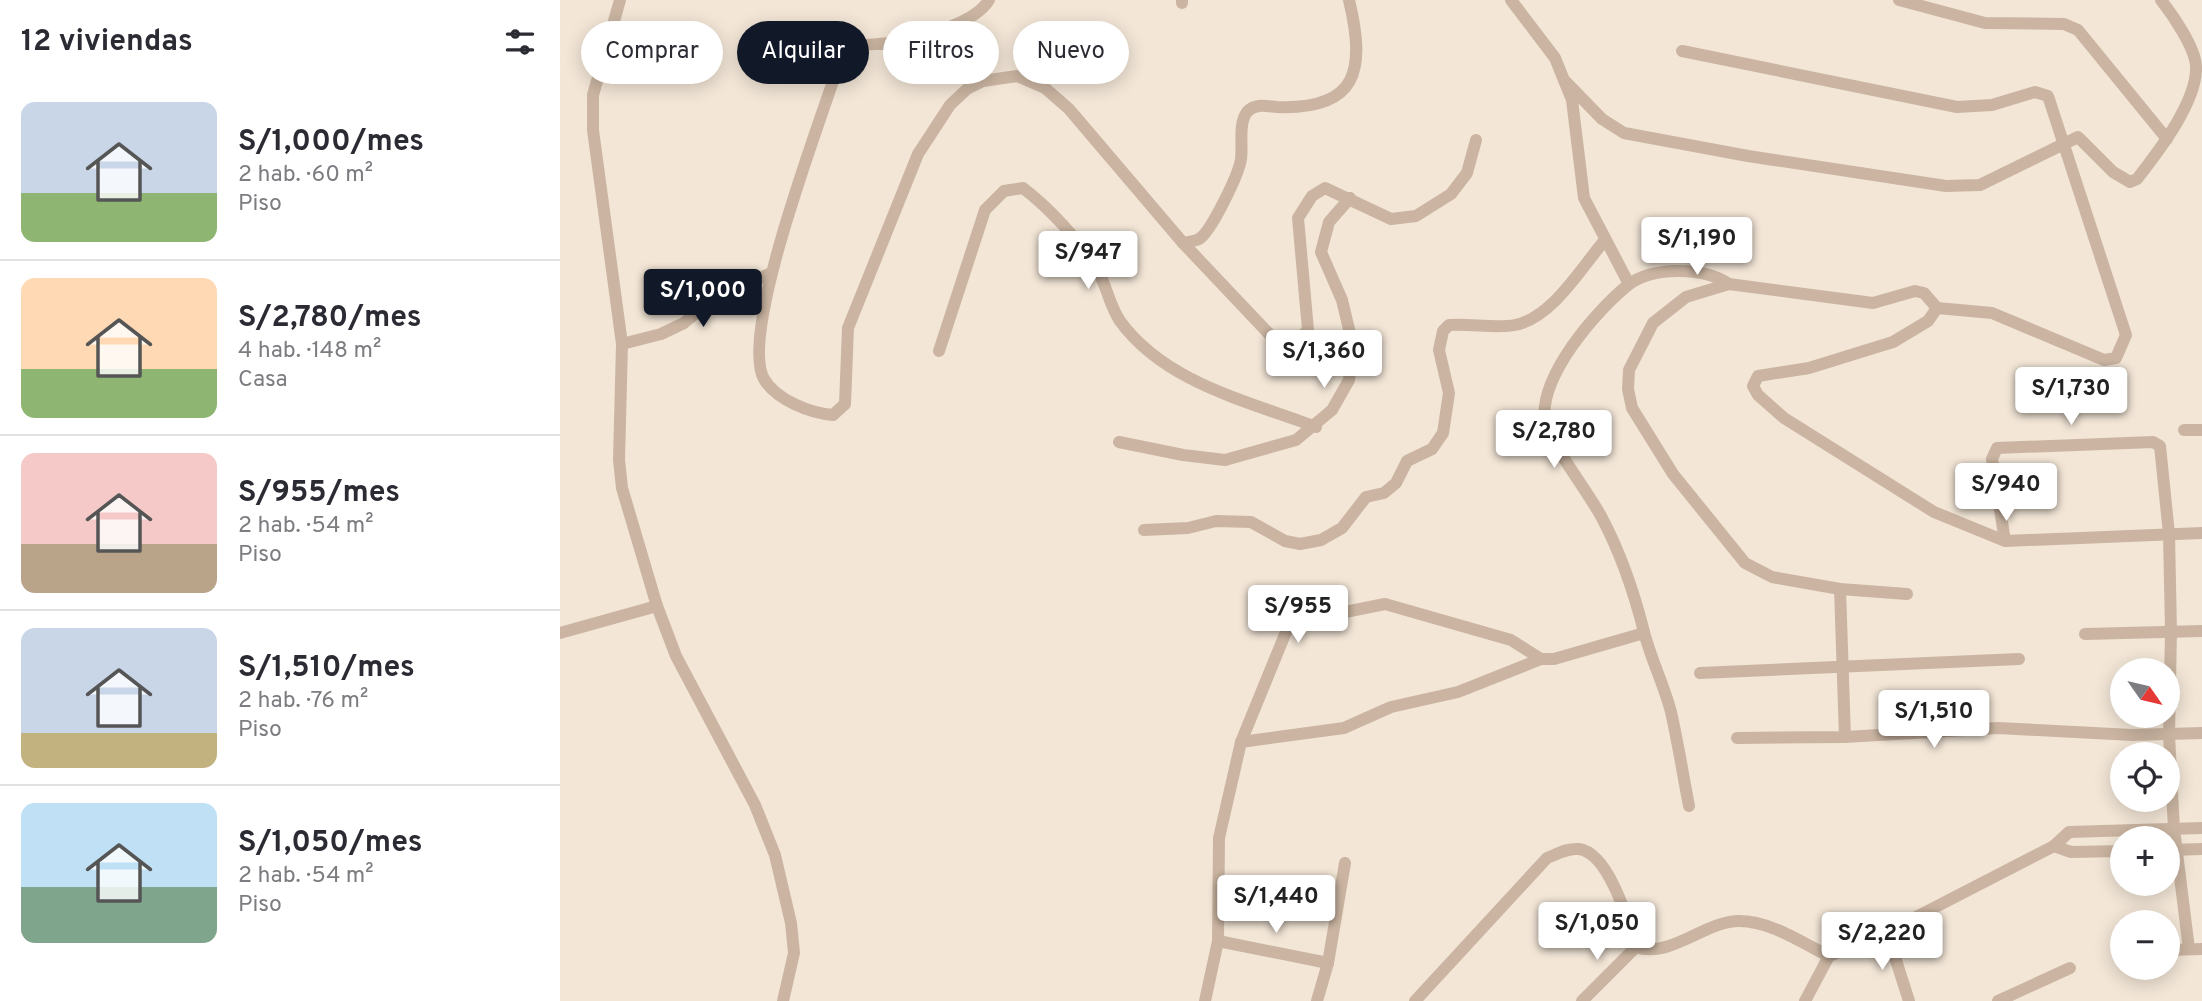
<!DOCTYPE html>
<html lang="es">
<head>
<meta charset="utf-8">
<style>
  body { margin:0; font-family:Overpass,sans-serif; background:#f2f2f3; color:#2b2b33; height:100vh; display:flex; flex-direction:column; font-size:26px; white-space:nowrap }
  * { box-sizing:border-box; margin:0 }
  p { font-size:23px; color:#7c7c81 }
  .icon { flex:none; width:38px; height:38px; fill:none; stroke:currentColor; stroke-width:2; stroke-linecap:round; stroke-linejoin:round }
  .map { position:relative; flex:1; overflow:hidden }
  .side { display:flex; flex-direction:column; background:#fff; width:560px }
  .side>* { flex:none }
  .guide { position:absolute; left:21px; top:21px; width:665px; height:63px; display:flex; gap:14px }
  .needle { width:46px; rotate:124deg }
  .tools { position:absolute; left:1550px; top:658px; display:grid; gap:14px }
  .tools a { display:grid; place-items:center; width:70px; height:70px; border-radius:50%; background:#fff; box-shadow:0 4px 18px #0003; font-size:35px }
  .price { position:absolute; translate:-50% -60px; padding:0 16px; border-radius:7px; background:#fff; color:#222; font-size:23px; line-height:46px; filter:drop-shadow(0 2px 4px #0008) }
  .price::after { content:''; position:absolute; left:50%; top:42px; width:21px; height:16px; margin-left:-10px; background:inherit; clip-path:polygon(0 0,100% 0,50% 100%) }
  .price.current { background:#111827; color:#fff }
  ul { padding:0; list-style:none }
  li { display:flex; align-items:center; gap:21px; height:175px; padding:0 21px }
  li+li { border-top:2px solid #e1e1e2 }
  li span { display:grid; place-items:center; flex:none; width:196px; height:140px; border-radius:14px; color:#555 }
  li>.icon { margin-inline-start:auto }
  span .icon { width:84px; height:84px; fill:#fffc; stroke-width:1 }
  li b { font-size:30px }
  h2 { display:flex; justify-content:space-between; align-items:center; height:84px; padding:0 21px; font-size:30px }
  .pill { padding:0 24px; border-radius:32px; background:#fff; box-shadow:0 4px 18px #0003; font-size:24px; line-height:63px }
  .pill.current { background:#111827; color:#fff }
  main { display:flex; flex:1; min-height:0 }
  .map>svg:first-child { display:block }
</style>
</head>
<body>
<main>
<section class="side">
<h2>12 viviendas<svg class="icon" aria-label="filters" viewBox="0 0 24 24"><path d="M4 7h16M4 17h16"/><circle cx="9" cy="7" r="2"/><circle cx="15" cy="17" r="2"/></svg></h2>
<ul>
<li><span style="background:linear-gradient(#c9d6e8 65%,#8fb573 0)"><svg class="icon" aria-label="home" viewBox="0 0 24 24"><path d="M3 11l9-7 9 7M6 9v11h12V9"/></svg></span><div><b>S/1,000/mes</b><p>2 hab. · 60 m²</p><p>Piso</p></div></li>
<li><span style="background:linear-gradient(#ffd9b3 65%,#8fb573 0)"><svg class="icon" aria-label="home" viewBox="0 0 24 24"><path d="M3 11l9-7 9 7M6 9v11h12V9"/></svg></span><div><b>S/2,780/mes</b><p>4 hab. · 148 m²</p><p>Casa</p></div></li>
<li><span style="background:linear-gradient(#f6c9c9 65%,#b9a48a 0)"><svg class="icon" aria-label="home" viewBox="0 0 24 24"><path d="M3 11l9-7 9 7M6 9v11h12V9"/></svg></span><div><b>S/955/mes</b><p>2 hab. · 54 m²</p><p>Piso</p></div></li>
<li><span style="background:linear-gradient(#c9d6e8 75%,#c2b280 0)"><svg class="icon" aria-label="home" viewBox="0 0 24 24"><path d="M3 11l9-7 9 7M6 9v11h12V9"/></svg></span><div><b>S/1,510/mes</b><p>2 hab. · 76 m²</p><p>Piso</p></div></li>
<li><span style="background:linear-gradient(#bfe0f5 60%,#7fa58c 0)"><svg class="icon" aria-label="home" viewBox="0 0 24 24"><path d="M3 11l9-7 9 7M6 9v11h12V9"/></svg></span><div><b>S/1,050/mes</b><p>2 hab. · 54 m²</p><p>Piso</p></div></li>
</ul>
</section>
<div class="map">
<svg width="1642" height="1001" viewBox="0 0 1642 1001">
  <rect width="100%" height="100%" fill="#f3e6d7"/>
  <g fill="none" stroke-linecap="round" stroke-linejoin="round">
    <g stroke="#cbb5a2" stroke-width="12">
      <path d="M60 0 33 95V130L62 344 59 460 62 488 97 606 116 656 195 805 215 855 231 923 234 953 223 1001"/>
      <path d="M429 0C414 25 358 38 330 43 320 45 306 43 297 47 285 52 280 68 274 78 257 131 179 335 204 379 216 400 250 413 273 415L285 404 288 328 358 154 390 105 407 89 423 81 457 76 485 88 509 109 623 243 713 338C728 344 737 342 748 330L738 218 752 196 765 188 831 219 856 216 891 194 907 173 916 140"/>
      <path d="M622 0V3"/>
      <path d="M951 0 995 58 1012 100 1024 198 1069 284"/>
      <path d="M1339 0 1425 23 1504 24 1518 30 1607 139"/>
      <path d="M1122 51 1397 107 1432 105 1475 92 1488 96 1566 335 1556 358 1544 360 1432 313 1377 308"/>
      <path d="M1004 80 1042 119 1064 133 1188 156 1386 186 1420 185 1518 137 1553 172 1570 182 1577 179C1598 152 1638 101 1636 66 1635 47 1612 14 1601 0"/>
      <path d="M623 243C627 242 635 241 639 239 651 232 679 174 681 159 683 145 678 124 687 112 695 103 706 106 717 107 798 110 806 70 789 0"/>
      <path d="M62 344 101 334 124 323 148 303 209 274"/>
      <path d="M379 351 425 210 444 191 463 188C488 207 519 240 536 267 546 283 549 305 560 321 605 383 688 401 756 427"/>
      <path d="M1624 430H1642"/>
      <path d="M559 442 623 455 665 460 736 440 772 410 789 380 793 346 782 300 761 252 769 222 790 198"/>
      <path d="M584 530 628 528 656 521 691 522 725 541 740 544 761 540 782 528 806 497 824 493 836 483 847 461 872 449 883 433 889 393 879 350 883 331 889 325C909 323 936 329 955 325 992 318 1021 268 1045 240"/>
      <path d="M1445 541 1432 459 1437 448 1593 442 1600 446 1609 534 1611 631 1609 735 1614 829 1629 949"/>
      <path d="M1280 589 1285 737"/>
      <path d="M1347 594 1280 589 1212 577 1185 563 1113 474 1072 408 1068 389 1069 370 1093 323 1126 297 1169 284 1313 303 1355 291 1364 293 1377 308 1368 321 1333 342 1249 368 1198 376 1193 386 1198 395 1224 418 1374 512 1445 541 1642 533"/>
      <path d="M0 633 97 606"/>
      <path d="M1525 634 1642 631"/>
      <path d="M1140 673 1459 659"/>
      <path d="M1177 738 1285 737 1438 728 1572 735 1642 733"/>
      <path d="M681 742 784 728 831 707 898 692 981 659"/>
      <path d="M1129 806C1123 775 1118 743 1111 712 1104 685 1091 659 1084 632 1074 592 1061 554 1042 518 1031 496 988 440 985 422 978 377 1036 311 1068 285 1093 266 1144 267 1169 284"/>
      <path d="M1608 850 1642 849"/>
      <path d="M1563 851 1511 852 1494 846 1509 832 1642 828"/>
      <path d="M1327 932 1349 1001"/>
      <path d="M658 941 768 963"/>
      <path d="M1608 950 1642 949"/>
      <path d="M645 1001 658 941 659 838 681 742 728 627 735 622 825 604 951 640 981 659H994L1084 633"/>
      <path d="M757 1001 768 963 785 863"/>
      <path d="M855 1001 987 858C997 854 1007 848 1019 849 1049 853 1068 921 1076 947 1110 959 1145 921 1179 921 1211 921 1242 943 1269 956"/>
      <path d="M1022 1001 1076 947"/>
      <path d="M1245 1001 1269 956 1327 932 1494 846"/>
      <path d="M1438 1001 1510 968"/>
    </g>
  </g>
</svg>
<div class="tools">
<a><svg class="needle" viewBox="-14 -14 28 28"><path d="M0-13l5 13h-10z" fill="#e53935"/><path d="M0 13l5-13h-10z" fill="#7c7c81"/></svg></a>
<a><svg class="icon" aria-label="locate" viewBox="0 0 24 24"><circle cx="12" cy="12" r="6"/><path d="M12 2v4M12 18v4M2 12h4M18 12h4"/></svg></a>
<a>+</a>
<a>−</a>
</div>
<b class="price" style="left:1137px;top:277px">S/1,190</b>
<b class="price" style="left:528px;top:291px">S/947</b>
<b class="price current" style="left:143px;top:329px">S/1,000</b>
<b class="price" style="left:764px;top:390px">S/1,360</b>
<b class="price" style="left:1511px;top:427px">S/1,730</b>
<b class="price" style="left:994px;top:470px">S/2,780</b>
<b class="price" style="left:1446px;top:523px">S/940</b>
<b class="price" style="left:738px;top:645px">S/955</b>
<b class="price" style="left:1374px;top:750px">S/1,510</b>
<b class="price" style="left:716px;top:935px">S/1,440</b>
<b class="price" style="left:1037px;top:962px">S/1,050</b>
<b class="price" style="left:1322px;top:972px">S/2,220</b>
<div class="guide">
<a class="pill">Comprar</a>
<a class="pill current">Alquilar</a>
<a class="pill">Filtros</a>
<a class="pill">Nuevo</a>
</div>
</div>
</main>
</body>
</html>
